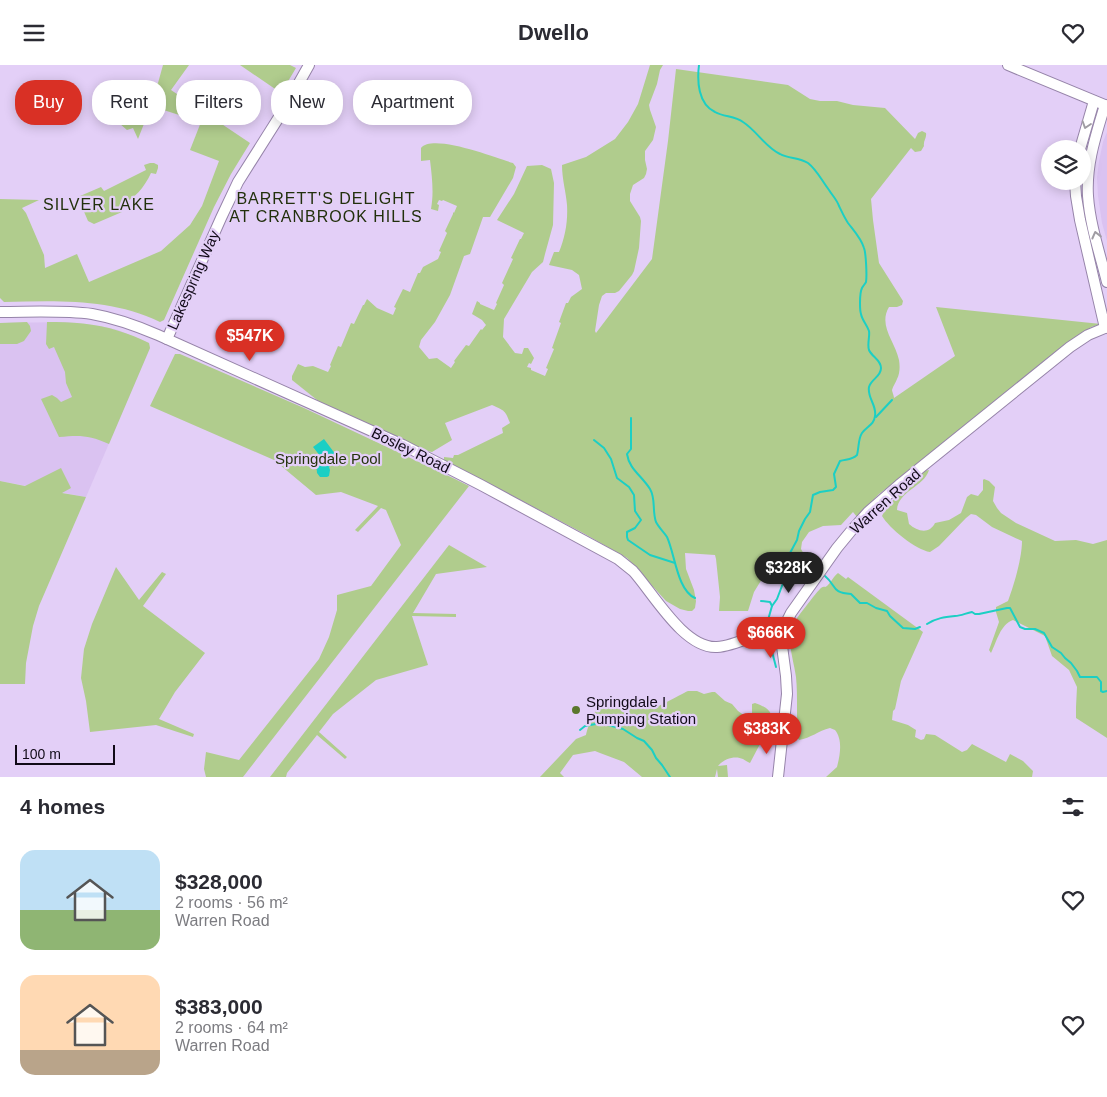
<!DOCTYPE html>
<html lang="en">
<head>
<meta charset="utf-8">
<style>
  body { margin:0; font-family:Helvetica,sans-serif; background:#f2f2f3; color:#2b2b33; height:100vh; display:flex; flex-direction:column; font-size:19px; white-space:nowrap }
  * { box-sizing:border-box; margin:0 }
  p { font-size:16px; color:#7c7c81 }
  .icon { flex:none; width:28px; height:28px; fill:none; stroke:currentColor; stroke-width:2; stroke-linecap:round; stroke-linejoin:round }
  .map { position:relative; height:712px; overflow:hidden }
  .details { display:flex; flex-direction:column; background:#fff; flex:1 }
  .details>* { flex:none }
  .guide { position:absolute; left:15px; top:15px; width:500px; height:45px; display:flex; gap:10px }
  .controls { position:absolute; left:1041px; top:75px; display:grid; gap:10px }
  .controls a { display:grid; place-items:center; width:50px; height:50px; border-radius:50%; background:#fff; box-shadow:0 2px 12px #0003; font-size:25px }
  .scale { position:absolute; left:15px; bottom:12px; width:100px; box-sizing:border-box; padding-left:5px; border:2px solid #110a18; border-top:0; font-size:14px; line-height:18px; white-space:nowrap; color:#110a18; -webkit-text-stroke:4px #e3cff7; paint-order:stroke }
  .price { position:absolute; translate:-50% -42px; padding:0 11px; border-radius:18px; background:#d93025; color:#fff; font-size:16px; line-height:32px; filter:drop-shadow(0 1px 2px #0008) }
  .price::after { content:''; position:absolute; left:50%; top:30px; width:15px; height:11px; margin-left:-8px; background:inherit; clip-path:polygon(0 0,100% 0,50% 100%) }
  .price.on { background:#222; color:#fff }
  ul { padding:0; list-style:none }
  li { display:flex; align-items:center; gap:15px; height:125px; padding:0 20px }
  li span { display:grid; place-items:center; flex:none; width:140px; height:100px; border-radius:15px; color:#555 }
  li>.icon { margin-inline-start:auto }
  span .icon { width:60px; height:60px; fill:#fffc; stroke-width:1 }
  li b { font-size:21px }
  h2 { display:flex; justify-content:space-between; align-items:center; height:60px; padding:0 20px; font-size:21px }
  .pill { padding:0 18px; border-radius:20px; background:#fff; box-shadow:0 2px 12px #0003; font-size:18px; line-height:45px }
  .pill.on { background:#d93025; color:#fff }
  header { display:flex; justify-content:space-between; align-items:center; height:65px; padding:0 20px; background:#fff; font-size:22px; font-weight:700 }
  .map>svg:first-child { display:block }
</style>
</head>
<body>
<header><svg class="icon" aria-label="menu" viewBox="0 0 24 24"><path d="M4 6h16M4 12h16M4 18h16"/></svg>Dwello<svg class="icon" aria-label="heart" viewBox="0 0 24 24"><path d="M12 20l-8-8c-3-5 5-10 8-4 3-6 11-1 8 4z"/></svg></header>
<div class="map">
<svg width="1107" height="712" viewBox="0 0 1107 712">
  <rect width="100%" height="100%" fill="#e3cff7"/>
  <g fill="#dac2f1">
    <path d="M1107 67V176L1102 158 1098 131 1097 113 1099 96 1103 77Z"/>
    <path d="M65 257 100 261 118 265 149 278 150 283 86 432 0 416V258Z"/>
  </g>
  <g fill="#b0cc8d">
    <path d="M163 0H189L171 25 250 78 231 109 214 142 164 255 160 257C110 233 58 236 4 237L0 233V134L39 135 22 143 26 148 44 190 45 203 77 189 89 217 161 186 190 160 202 141 219 96 190 85 201 57 151 41 138 74 133 63 127 65 104 45 158 18Z"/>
    <path d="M240 0H290L296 3 281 28Z"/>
    <path d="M650 0H663L660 5 657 19 649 40 650 45 656 62 653 75 645 86V95L647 104 646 109 644 113 633 120 630 129V136L640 152 641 156 639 183 634 206 632 210 619 226 615 228H606L602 231 599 240 595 266 596 268 652 194 668 76 676 4 788 20 810 34 820 36H837L853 40 885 43 915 74 918 68 922 66 926 68C927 73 923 76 924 81L921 86 915 87 911 83 871 134 873 155 879 198 903 236 902 240 897 242H889C878 261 895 276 899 295 900 301 900 308 897 314 896 317 893 321 892 325 892 326 894 331 894 333L955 291 936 242 1101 259 1091 262 1040 300 931 390 879 429 857 452 853 447 841 460 823 461 809 467 802 477 801 484 805 491 796 518 791 519C783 509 787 500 771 503L762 514 754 527 748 546H719L720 532 716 494 715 490 685 488 686 504 694 525 696 536 695 543 692 546H688L680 544 666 536 627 493 583 468 444 395V392L453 393 454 390H458L503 368 502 363 510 358C505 345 505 346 492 340L445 358 452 375 432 387 427 386 322 339 292 315V311L298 299 305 302 313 301 328 307 331 301 330 300 338 281 341 282 351 258 354 259 363 240H364L367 234 377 243 393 250 396 243 394 242 403 224 410 227 418 208H420L423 202 438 194 441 187 439 186 447 168 445 166 453 149V147L454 148 457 141 443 135 442 136 439 135 437 139 439 140 438 146 431 144C434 128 432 112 430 95L421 96V83C433 68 496 93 513 98L516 102 513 113 490 152H483L470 189 464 191 450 230 435 257 421 275 419 282 429 294 437 293 451 303 455 297 454 296 466 280 469 281 481 264 482 265 486 260 482 255 472 249 477 236 480 238V239L494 245 497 239 496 238 504 220 502 218 513 194 511 193 520 174H521L524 168 497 155 514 129 527 101 542 100 551 104 554 118 553 160 545 189 543 197 532 207 504 254 503 272 515 288 522 289 524 283H528L534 293 531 299 529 298 527 302 531 303V305L545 311 548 304 546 303 554 284 552 283 561 258 559 257 566 238H568L571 232 582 224 579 210 572 205 549 200 554 187H559C565 172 568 157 567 140 566 127 562 114 562 100L586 92 615 74 628 57 638 39Z"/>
    <path d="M150 98H154L158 100V103L156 109 151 108C144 123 135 133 120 141L122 147 94 159 88 156 79 135 80 131 101 122 104 126 146 105 144 100Z"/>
    <path d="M27 257 30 261 31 266 24 276 17 279H0V258Z"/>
    <path d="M47 257C71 257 95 258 119 266 129 269 139 273 149 278L150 283 109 379C89 370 80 370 59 372L41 334 52 330 57 333 61 337 72 332 66 318 65 307 54 282 49 284 46 279Z"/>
    <path d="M175 289H180L304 343 455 414 469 421 243 712H206L204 704 206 687 239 695 319 594 329 572 337 545V530L371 521 401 480 386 445 381 443 358 467 355 465 378 441 341 427 316 430 274 395 150 341Z"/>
    <path d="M61 403 71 423 62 428 86 432 39 541 33 561 26 598 25 619H0V416L25 421Z"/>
    <path d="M929 405C924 422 898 426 897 445L907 448 909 459C917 466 929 470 935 458L949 455 961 448 967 432 971 429 978 431 983 425V415L984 414 989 416 995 422 993 436 997 443 1001 448 1016 458 1055 476 1076 475 1093 479 1107 475V673L1076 653V642L1077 622 1069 605 1052 591 1045 571 1013 555C1000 560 997 576 991 588L989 585 999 557 996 547V542L1008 536C1014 520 1022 493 1022 476L992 462 976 450 971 449 966 453 939 481 930 487C916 485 889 463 882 451L887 441 924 406Z"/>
    <path d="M449 480 487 502 436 509 413 548 456 549V552L412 551 428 600 376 615 333 649 319 667 347 692 345 694 317 670 287 708 286 712H270Z"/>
    <path d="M116 502 139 535 162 507 166 509 143 541 205 588 175 627 159 654 194 669 193 672 156 660 90 667 86 636 81 613 84 584 92 559Z"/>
    <path d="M838 508 846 514 848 512 923 567 901 616 895 644 893 646 892 655 908 660 916 665 915 672 921 675 924 674 926 669 935 670 962 687 967 685 972 679 1006 697 1010 689 1023 696 1033 706 1032 712H826L837 702C840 690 843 675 835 665L830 663C818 666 811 673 799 675L798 673C796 653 798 632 796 612 794 597 787 577 791 562 792 559 818 525 821 523 826 520 824 524 828 520 832 516 833 512 838 508Z"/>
    <path d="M688 626H697L704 629 712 627H715L725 636 732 639 738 646 745 651 752 650V639L755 638C763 641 771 644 772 653L765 655 760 679 750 698C747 697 745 695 743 694 735 690 723 694 718 701L727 700 728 712H718L717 704 715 712H642L624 697 600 688 595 686 573 690 560 708 564 712H540L576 674 586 670C588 661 596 637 608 636 611 636 615 638 619 639 624 639 630 637 635 639 640 640 644 643 649 644 656 644 679 630 688 626Z"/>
  </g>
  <path fill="#1ccfc4" d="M324 374 339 394 329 402 330 405 329 411 327 412H320L317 408 316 396 321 392 313 382Z"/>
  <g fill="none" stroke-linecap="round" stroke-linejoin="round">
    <g stroke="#1ccfc4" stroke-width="2">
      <path d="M699 0C697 16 698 39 715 47 724 52 735 51 743 57 757 66 765 82 780 89 789 94 799 92 808 98 817 105 822 116 829 125 832 130 837 135 839 141 842 147 844 152 848 158 854 166 861 173 864 183 866 188 867 211 866 217 865 219 863 221 862 223 860 227 860 233 860 238 860 241 860 246 861 249 862 255 867 260 869 266 870 272 867 279 869 285 872 292 881 295 881 303 881 312 871 314 869 322 867 333 877 340 875 351 874 360 867 361 862 368 858 374 859 383 857 390 852 395 847 394 840 396L834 409 836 422 833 425 820 427 813 430 810 447 805 454 799 466 797 475 790 488 785 513 777 534 772 541 768 555"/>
      <path d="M876 352 892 335"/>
      <path d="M631 353V384L627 389C629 404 642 411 650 424 656 434 652 446 656 457 659 463 664 467 667 472 675 489 677 525 695 533"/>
      <path d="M594 375 604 383 611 394 617 413 629 422 634 430 635 446 641 455 635 463 627 467V472L628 475 650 490 675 498"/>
      <path d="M787 500 791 498H798L802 502H810L814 504"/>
      <path d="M825 511C837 521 831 528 851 529L860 538H867L876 543 887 546 890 551 903 563 915 564 920 562"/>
      <path d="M761 536 770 537 772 541"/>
      <path d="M927 559C936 553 945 552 955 551 961 551 966 548 972 547L975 549H979L1007 543H1010L1020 562 1025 564H1035L1044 568 1052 582 1061 588 1065 593 1071 598 1077 606 1080 612H1097L1101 617V626L1103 627 1107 626"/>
      <path d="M768 571 776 602"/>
      <path d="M580 665 585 661 601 658 623 664 637 673 644 676 652 685 656 693 662 700 670 712"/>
    </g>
    <defs>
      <g id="tertiary">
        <path d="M1008 0 1107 41"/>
        <path d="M1105 40C1096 70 1086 99 1088 131 1090 160 1100 189 1107 217"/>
        <path d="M1080 84 1094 36"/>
        <path d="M1075 116 1076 131 1080 155 1105 263"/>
        <path d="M0 247C31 247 62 245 92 249 115 253 137 261 158 270L403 380 481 420 618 494C623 498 628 502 633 506 653 528 684 584 717 582 738 581 761 565 784 562"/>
        <path d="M167 274 221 153 238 117 286 41 309 0"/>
        <path d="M778 712 787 629 786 611 782 581V568L784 562 791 548 837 483 851 466 868 447 899 420 1070 282 1088 270 1107 262"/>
      </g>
    </defs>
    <use href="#tertiary" stroke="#9684a9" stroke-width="12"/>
    <use href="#tertiary" stroke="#fff" stroke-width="10"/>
  </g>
  <defs><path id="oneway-chevron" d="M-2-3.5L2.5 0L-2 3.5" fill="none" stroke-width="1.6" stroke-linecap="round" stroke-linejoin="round" transform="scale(1.25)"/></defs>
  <g stroke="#a09da3">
    <use href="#oneway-chevron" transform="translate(1086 60) rotate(108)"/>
    <use href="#oneway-chevron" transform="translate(1096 170) rotate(-104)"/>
  </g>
  <circle fill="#5a772c" stroke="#e3cff7" stroke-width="2" cx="576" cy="645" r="5"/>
  <g text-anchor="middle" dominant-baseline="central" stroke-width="4.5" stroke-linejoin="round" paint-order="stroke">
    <g font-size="15" fill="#110a18" stroke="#e3cff7">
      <text transform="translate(193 215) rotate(-66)">Lakespring Way</text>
      <text transform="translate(411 385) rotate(26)">Bosley Road</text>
      <text transform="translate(885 436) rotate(-42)">Warren Road</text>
    </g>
    <g font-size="15" fill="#25340d" stroke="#e3cff7">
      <text x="328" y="393">Springdale Pool</text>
    </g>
    <g font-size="15" fill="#110a18" stroke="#e3cff7" text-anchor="start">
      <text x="586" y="636">Springdale I<tspan x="586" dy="17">Pumping Station</tspan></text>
    </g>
    <g font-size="16" letter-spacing="1" fill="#22300c" stroke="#e3cff7">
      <text x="326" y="133">BARRETT'S DELIGHT<tspan x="326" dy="18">AT CRANBROOK HILLS</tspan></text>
      <text x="99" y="139">SILVER LAKE</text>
    </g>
  </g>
</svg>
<div class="controls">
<a><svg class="icon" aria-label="layers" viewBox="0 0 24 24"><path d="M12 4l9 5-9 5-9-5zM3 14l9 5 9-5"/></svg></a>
</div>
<div class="scale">100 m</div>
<b class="price" style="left:250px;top:297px">$547K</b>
<b class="price on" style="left:789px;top:529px">$328K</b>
<b class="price" style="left:771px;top:594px">$666K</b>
<b class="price" style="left:767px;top:690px">$383K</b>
<div class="guide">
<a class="pill on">Buy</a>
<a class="pill">Rent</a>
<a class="pill">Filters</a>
<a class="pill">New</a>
<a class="pill">Apartment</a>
</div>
</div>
<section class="details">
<h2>4 homes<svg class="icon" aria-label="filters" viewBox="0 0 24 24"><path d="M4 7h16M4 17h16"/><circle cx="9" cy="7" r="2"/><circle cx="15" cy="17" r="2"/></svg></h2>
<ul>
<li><span style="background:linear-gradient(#bfe0f5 60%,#8fb573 0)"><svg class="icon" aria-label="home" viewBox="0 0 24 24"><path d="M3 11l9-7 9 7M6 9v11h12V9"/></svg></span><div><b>$328,000</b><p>2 rooms · 56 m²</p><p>Warren Road</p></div><svg class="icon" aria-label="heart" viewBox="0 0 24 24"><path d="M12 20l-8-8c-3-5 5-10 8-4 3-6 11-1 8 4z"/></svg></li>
<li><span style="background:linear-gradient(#ffd9b3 75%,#b9a48a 0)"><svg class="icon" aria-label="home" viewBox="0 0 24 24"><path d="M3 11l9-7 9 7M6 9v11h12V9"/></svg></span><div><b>$383,000</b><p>2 rooms · 64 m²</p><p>Warren Road</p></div><svg class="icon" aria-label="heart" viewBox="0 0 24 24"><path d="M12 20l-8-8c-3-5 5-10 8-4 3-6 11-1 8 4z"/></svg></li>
</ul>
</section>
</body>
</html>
